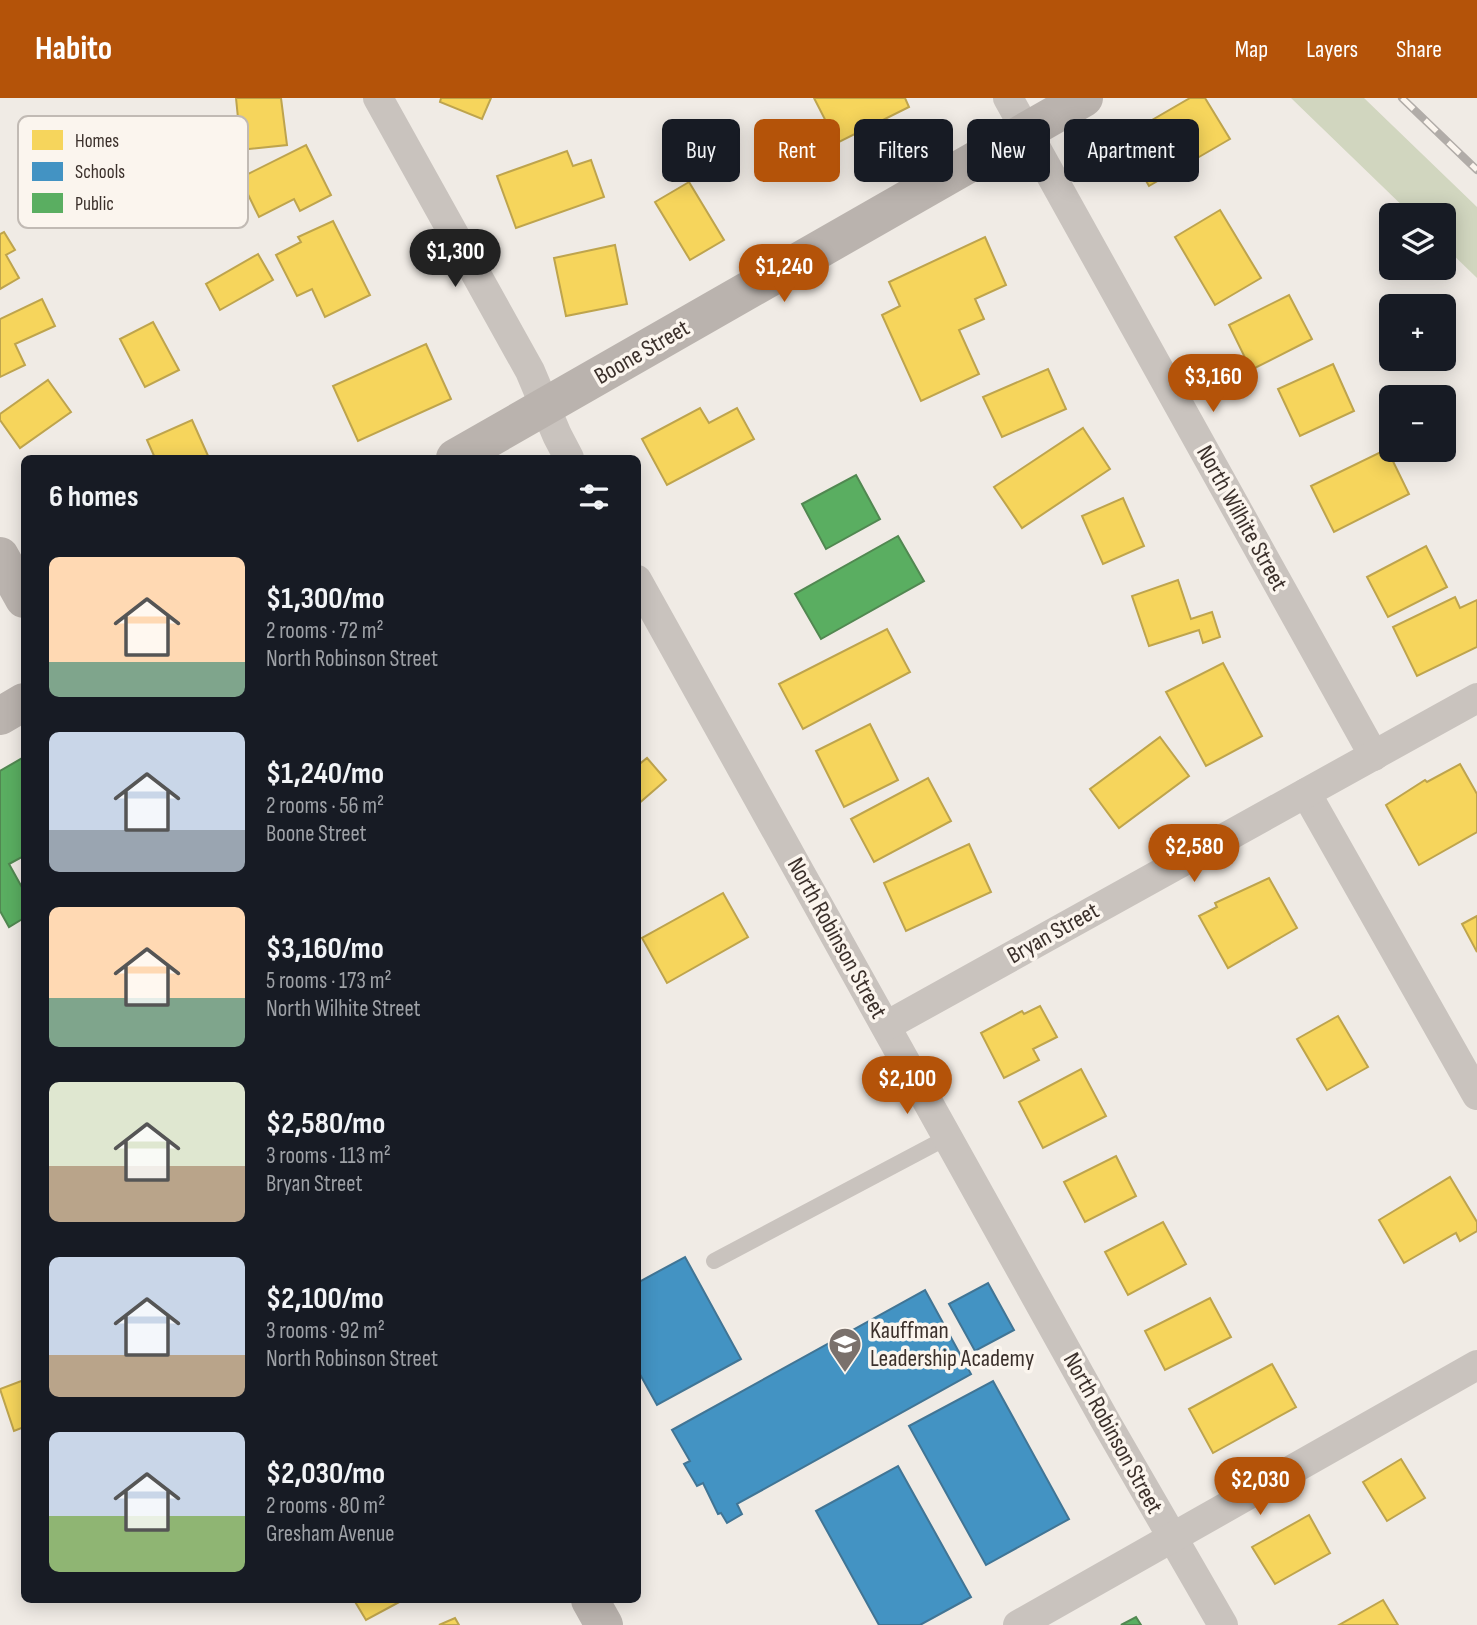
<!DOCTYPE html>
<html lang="en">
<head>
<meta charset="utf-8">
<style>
  body { margin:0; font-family:"Sofia Sans Condensed",sans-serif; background:#20242c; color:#f1f3f6; height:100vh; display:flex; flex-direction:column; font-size:26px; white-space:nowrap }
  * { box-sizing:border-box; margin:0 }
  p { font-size:23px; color:#9ea1a6 }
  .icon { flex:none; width:38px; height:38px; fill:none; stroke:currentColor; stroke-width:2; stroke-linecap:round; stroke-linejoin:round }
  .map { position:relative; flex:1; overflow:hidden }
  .details { position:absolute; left:21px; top:357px; width:620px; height:1148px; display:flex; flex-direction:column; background:#171b24; border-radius:10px; box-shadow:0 4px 18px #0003 }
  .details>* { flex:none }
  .hud { position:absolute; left:662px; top:21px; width:665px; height:63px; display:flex; gap:14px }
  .fabs { position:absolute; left:1379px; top:105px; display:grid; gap:14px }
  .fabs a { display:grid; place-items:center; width:77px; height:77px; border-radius:10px; background:#171b24; box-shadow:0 4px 18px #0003; font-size:35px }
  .price { position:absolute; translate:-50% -60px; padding:0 16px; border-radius:24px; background:#b45309; color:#fff; font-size:23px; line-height:46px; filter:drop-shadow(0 2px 4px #0008) }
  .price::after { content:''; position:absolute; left:50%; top:42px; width:21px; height:16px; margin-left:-10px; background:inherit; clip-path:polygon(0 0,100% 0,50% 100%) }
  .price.on { background:#222; color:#fff }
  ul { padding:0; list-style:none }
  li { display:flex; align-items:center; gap:21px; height:175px; padding:0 28px }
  li span { display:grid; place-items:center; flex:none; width:196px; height:140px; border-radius:10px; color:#555 }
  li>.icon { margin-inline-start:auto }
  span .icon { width:84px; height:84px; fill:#fffc; stroke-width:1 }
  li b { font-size:30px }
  h2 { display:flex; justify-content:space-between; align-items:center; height:84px; padding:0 28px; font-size:30px }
  .tag { padding:0 24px; border-radius:10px; background:#171b24; box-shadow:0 4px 18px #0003; font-size:24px; line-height:63px }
  .tag.on { background:#b45309; color:#fff }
  header { display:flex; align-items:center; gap:42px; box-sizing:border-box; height:98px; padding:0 35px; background:#b45309; color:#fff }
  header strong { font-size:33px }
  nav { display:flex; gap:38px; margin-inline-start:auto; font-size:24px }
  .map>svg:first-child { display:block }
</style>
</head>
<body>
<header>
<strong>Habito</strong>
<nav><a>Map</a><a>Layers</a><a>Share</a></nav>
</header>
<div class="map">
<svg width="1477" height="1527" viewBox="0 0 1477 1527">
  <rect width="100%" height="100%" fill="#f0ebe5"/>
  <path fill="#d1d6bf" d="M1291 0H1364L1477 109V180L1444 148V117H1412Z"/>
  <g fill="#f6d55c" stroke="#bea44d" stroke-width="2">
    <path d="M236 0H281L287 47 221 54 218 22 238 20Z"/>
    <path d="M441 0H491L482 21 440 4Z"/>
    <path d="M814 0H905L909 9 837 45Z"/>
    <path d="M1190 0H1205L1230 41 1149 88 1121 40Z"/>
    <path d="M306 47 331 97 300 113 294 101 259 119 240 80Z"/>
    <path d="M567 53 573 68 591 62 604 99 516 130 497 78Z"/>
    <path d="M689 84 724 142 690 162 655 104Z"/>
    <path d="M1220 112 1261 180 1215 207 1175 139Z"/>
    <path d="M333 123 370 197 325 219 312 191 297 198 276 157 301 144 298 139Z"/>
    <path d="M4 134 15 152 6 157 19 180 0 191V136Z"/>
    <path d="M985 139 1006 187 975 201 984 221 959 232 979 276 921 303 882 217 900 208 889 184Z"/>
    <path d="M615 147 627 206 566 218 554 160Z"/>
    <path d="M258 156 273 182 220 212 206 186Z"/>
    <path d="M1289 197 1312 241 1251 272 1229 227Z"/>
    <path d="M42 201 55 228 15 246 25 267 0 279V221Z"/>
    <path d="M153 224 179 272 145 289 120 241Z"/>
    <path d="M426 246 451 301 358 343 333 288Z"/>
    <path d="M1333 266 1354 313 1300 338 1278 291Z"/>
    <path d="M1048 271 1066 311 1002 339 983 299Z"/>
    <path d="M48 282 71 314 20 350 0 322V316Z"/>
    <path d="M700 310 709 325 737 310 754 341 667 387 642 341Z"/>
    <path d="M192 322 209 360H155L147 342Z"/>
    <path d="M1083 330 1110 371 1022 430 994 389Z"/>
    <path d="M1387 351 1409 396 1334 434 1311 388Z"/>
    <path d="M1123 400 1144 448 1103 466 1082 418Z"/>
    <path d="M1426 448 1447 489 1388 519 1367 479Z"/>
    <path d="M1178 482 1191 521 1212 514 1220 539 1203 545 1199 532 1149 548 1132 498Z"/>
    <path d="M1455 499 1460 510 1477 502V549L1417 578 1393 529Z"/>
    <path d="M887 531 910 574 803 631 779 586Z"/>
    <path d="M1223 565 1262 638 1206 668 1166 594Z"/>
    <path d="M870 626 898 682 844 709 816 653Z"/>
    <path d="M1160 639 1189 678 1119 730 1090 691Z"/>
    <path d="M647 660 666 682 637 707V668Z"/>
    <path d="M1460 666 1477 696V734L1419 767 1386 707 1425 682 1427 684Z"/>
    <path d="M928 680 951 723 874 764 851 721Z"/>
    <path d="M969 746 991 794 906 833 884 785Z"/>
    <path d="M1269 780 1297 830 1228 870 1199 818 1217 809 1215 805Z"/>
    <path d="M723 795 748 839 667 885 642 840Z"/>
    <path d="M1477 818V854L1462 826Z"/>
    <path d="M1040 908 1057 939 1033 951 1039 962 1004 980 981 935 1022 913 1024 916Z"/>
    <path d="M1338 918 1368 969 1327 992 1297 941Z"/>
    <path d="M1081 971 1106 1018 1043 1050 1019 1004Z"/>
    <path d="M1116 1058 1136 1098 1085 1124 1064 1084Z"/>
    <path d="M1450 1079 1477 1124V1133L1460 1143 1456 1135 1404 1165 1379 1122Z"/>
    <path d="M1163 1124 1186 1166 1128 1197 1105 1154Z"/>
    <path d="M1210 1200 1231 1239 1165 1272 1145 1233Z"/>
    <path d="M1272 1266 1296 1309 1213 1355 1189 1311Z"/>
    <path d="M24 1282V1329L14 1333 0 1291Z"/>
    <path d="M1401 1361 1425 1400 1387 1423 1363 1384Z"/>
    <path d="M1309 1417 1330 1455 1275 1486 1252 1449Z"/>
    <path d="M354 1502H403L366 1522Z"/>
    <path d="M1383 1502 1398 1527H1339Z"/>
    <path d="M455 1520 459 1527H439Z"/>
  </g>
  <g fill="#4393c3" stroke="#417595" stroke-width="2">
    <path d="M685 1159 741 1261 657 1307 637 1271V1185Z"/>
    <path d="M988 1185 1014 1232 975 1253 949 1206Z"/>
    <path d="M925 1192 971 1276 737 1406 742 1416 727 1425 721 1415 718 1416 703 1385 697 1388 684 1366 690 1363 672 1332Z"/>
    <path d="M993 1283 1069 1421 986 1467 909 1328Z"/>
    <path d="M898 1368 971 1499 920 1527H879L816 1413Z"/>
  </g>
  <g fill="#5aae61" stroke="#518851" stroke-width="2">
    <path d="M856 377 880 421 826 451 802 406Z"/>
    <path d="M898 438 924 483 821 541 795 496Z"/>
    <path d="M24 659V758L9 766 24 793V820L9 829 0 813V673Z"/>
    <path d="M1136 1519 1141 1527H1121Z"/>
  </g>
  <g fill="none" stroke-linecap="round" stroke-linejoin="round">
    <path stroke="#c9c3be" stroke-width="16" d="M714 1163 948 1039"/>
    <g stroke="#c9c3be" stroke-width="30">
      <path d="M378 0 530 273 557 337 569 360"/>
      <path d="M1008 0 1374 658"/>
      <path d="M637 482 1107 1326 1223 1527"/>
      <path d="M1306 695 1477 997"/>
      <path d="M886 928 1477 600"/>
      <path d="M1018 1527 1477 1267"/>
    </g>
    <g stroke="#bab3ae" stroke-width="38">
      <path d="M455 360 1084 0"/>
      <path d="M0 458 24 501"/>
      <path d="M0 618 24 604"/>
      <path d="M590 1502 604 1527"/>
    </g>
    <defs>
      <path id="rail" d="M1402 0 1477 72"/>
    </defs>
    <use href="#rail" stroke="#b1aca8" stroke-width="8"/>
    <use href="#rail" stroke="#fbf5ee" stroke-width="5" stroke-dasharray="16" stroke-linecap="butt"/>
  </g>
  <defs>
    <symbol id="school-pin" viewBox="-11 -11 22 30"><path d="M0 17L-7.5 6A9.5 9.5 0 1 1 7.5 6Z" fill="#7a716c" stroke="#fbf5ee"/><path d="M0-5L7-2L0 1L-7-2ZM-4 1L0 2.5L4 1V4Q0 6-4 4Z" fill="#fff"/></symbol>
  </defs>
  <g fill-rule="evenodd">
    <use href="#school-pin" x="826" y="1227" width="38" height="52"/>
  </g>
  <g text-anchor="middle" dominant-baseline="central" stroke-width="7" stroke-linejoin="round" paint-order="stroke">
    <g font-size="24" fill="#3b302b" stroke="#fbf5ee">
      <text transform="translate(642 254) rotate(-30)">Boone Street</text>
      <text transform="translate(1242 420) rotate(61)">North Wilhite Street</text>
      <text transform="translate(1053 835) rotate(-29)">Bryan Street</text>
      <text transform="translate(837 840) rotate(61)">North Robinson Street</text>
      <text transform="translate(1113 1335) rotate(61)">North Robinson Street</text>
    </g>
    <g font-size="24" fill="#3b302b" stroke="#fbf5ee" text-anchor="start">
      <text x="870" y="1232">Kauffman<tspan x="870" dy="28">Leadership Academy</tspan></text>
    </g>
  </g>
  <rect x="18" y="18" width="230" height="112" rx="10" fill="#fbf5ee" stroke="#c1bab4" stroke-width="2"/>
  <rect x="32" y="32" width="31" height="20" fill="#f6d55c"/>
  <rect x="32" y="64" width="31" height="19" fill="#4393c3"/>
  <rect x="32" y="95" width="31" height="20" fill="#5aae61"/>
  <g font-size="19" fill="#3b302b">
    <text x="75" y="49">Homes</text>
    <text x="75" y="80">Schools</text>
    <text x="75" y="112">Public</text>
  </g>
</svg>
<div class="fabs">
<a><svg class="icon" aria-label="layers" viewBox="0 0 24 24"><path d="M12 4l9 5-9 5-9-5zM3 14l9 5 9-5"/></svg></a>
<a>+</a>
<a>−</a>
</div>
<b class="price on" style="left:455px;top:191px">$1,300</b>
<b class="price" style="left:784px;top:206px">$1,240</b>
<b class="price" style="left:1213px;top:316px">$3,160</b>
<b class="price" style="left:1194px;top:786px">$2,580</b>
<b class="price" style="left:907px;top:1018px">$2,100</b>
<b class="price" style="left:1260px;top:1419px">$2,030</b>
<div class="hud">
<a class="tag">Buy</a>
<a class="tag on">Rent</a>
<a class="tag">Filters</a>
<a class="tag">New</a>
<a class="tag">Apartment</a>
</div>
<section class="details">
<h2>6 homes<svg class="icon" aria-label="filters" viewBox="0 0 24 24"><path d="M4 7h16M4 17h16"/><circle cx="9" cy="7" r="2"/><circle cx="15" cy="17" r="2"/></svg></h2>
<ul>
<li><span style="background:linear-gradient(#ffd9b3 75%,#7fa58c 0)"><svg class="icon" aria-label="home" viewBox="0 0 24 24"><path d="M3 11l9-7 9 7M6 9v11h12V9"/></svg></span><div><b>$1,300/mo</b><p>2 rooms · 72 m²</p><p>North Robinson Street</p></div></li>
<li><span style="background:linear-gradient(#c9d6e8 70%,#9aa5b1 0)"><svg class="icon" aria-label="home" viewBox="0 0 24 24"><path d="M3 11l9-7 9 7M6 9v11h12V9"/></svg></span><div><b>$1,240/mo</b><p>2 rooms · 56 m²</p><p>Boone Street</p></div></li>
<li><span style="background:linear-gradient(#ffd9b3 65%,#7fa58c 0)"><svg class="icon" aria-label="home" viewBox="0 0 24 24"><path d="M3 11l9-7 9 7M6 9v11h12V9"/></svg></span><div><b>$3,160/mo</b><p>5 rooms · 173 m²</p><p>North Wilhite Street</p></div></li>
<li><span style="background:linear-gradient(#dfe7d0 60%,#b9a48a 0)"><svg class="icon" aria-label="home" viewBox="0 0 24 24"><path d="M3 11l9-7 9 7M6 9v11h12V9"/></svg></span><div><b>$2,580/mo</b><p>3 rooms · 113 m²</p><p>Bryan Street</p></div></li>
<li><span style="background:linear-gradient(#c9d6e8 70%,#b9a48a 0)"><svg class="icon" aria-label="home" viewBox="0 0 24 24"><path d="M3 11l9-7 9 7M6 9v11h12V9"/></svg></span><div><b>$2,100/mo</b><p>3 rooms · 92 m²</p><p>North Robinson Street</p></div></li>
<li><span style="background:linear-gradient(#c9d6e8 60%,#8fb573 0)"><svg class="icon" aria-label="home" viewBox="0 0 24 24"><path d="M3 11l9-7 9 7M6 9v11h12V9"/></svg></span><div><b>$2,030/mo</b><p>2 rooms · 80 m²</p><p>Gresham Avenue</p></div></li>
</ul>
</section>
</div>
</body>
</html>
